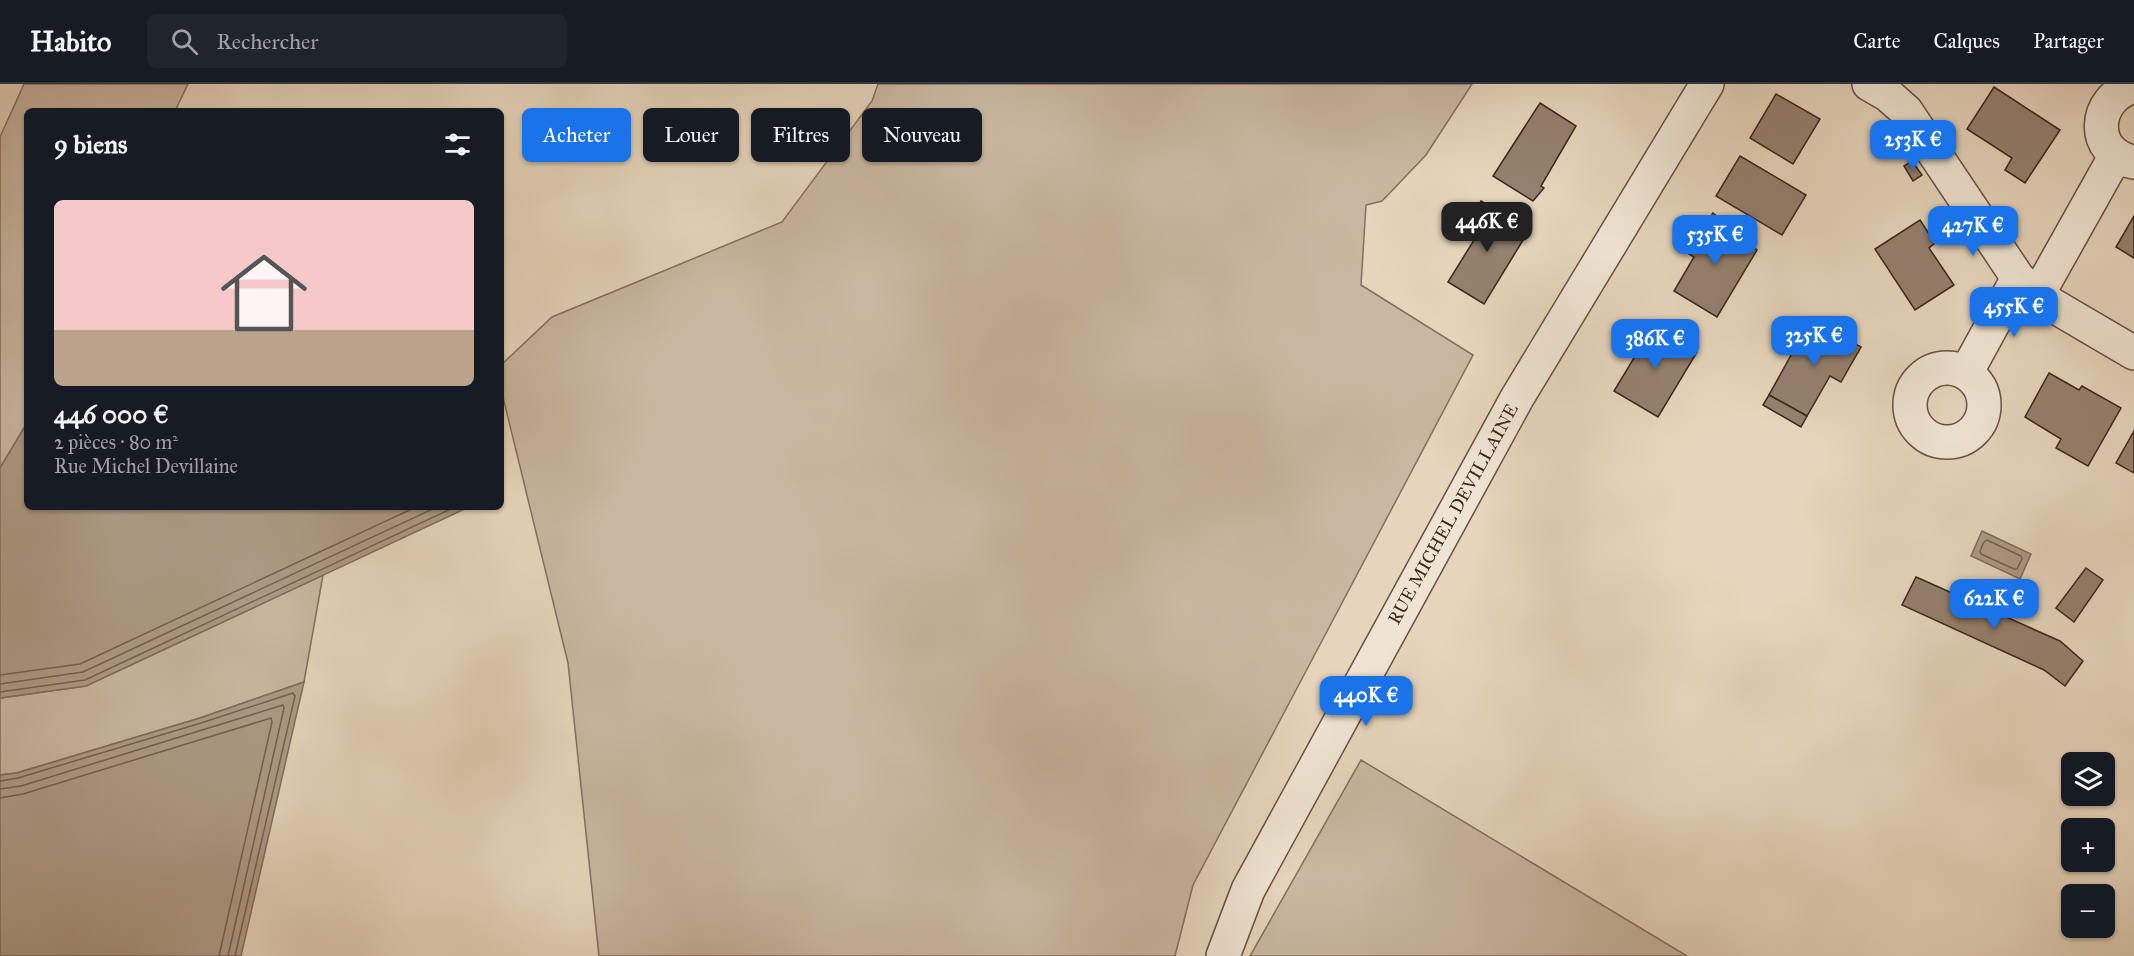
<!DOCTYPE html>
<html lang="fr">
<head>
<meta charset="utf-8">
<style>
  body { margin:0; font-family:"IM FELL Great Primer",serif; background:#20242c; color:#f1f3f6; height:100vh; display:flex; flex-direction:column; font-size:22px; white-space:nowrap }
  * { box-sizing:border-box; margin:0 }
  p { font-size:20px; color:#9ea1a6 }
  .icon { flex:none; width:33px; height:33px; fill:none; stroke:currentColor; stroke-width:2; stroke-linecap:round; stroke-linejoin:round }
  .map { position:relative; flex:1; overflow:hidden }
  .details { position:absolute; left:24px; top:24px; width:480px; height:402px; display:flex; flex-direction:column; background:#171b24; border-radius:9px; box-shadow:0 2px 4px #0004 }
  .details>* { flex:none }
  .banner { position:absolute; left:522px; top:24px; width:570px; height:54px; display:flex; gap:12px }
  .controls { position:absolute; left:2061px; top:668px; display:grid; gap:12px }
  .controls a { display:grid; place-items:center; width:54px; height:54px; border-radius:9px; background:#171b24; box-shadow:0 2px 4px #0004; font-size:30px }
  .price { position:absolute; translate:-50% -51px; padding:0 14px; border-radius:12px; background:#1a73e8; color:#fff; font-size:20px; line-height:39px; filter:drop-shadow(0 2px 3px #0008) }
  .price::after { content:''; position:absolute; left:50%; top:36px; width:18px; height:14px; margin-left:-9px; background:inherit; clip-path:polygon(0 0,100% 0,50% 100%) }
  .price.active { background:#222; color:#fff }
  ul { padding:0; list-style:none }
  li { display:grid; align-content:center; gap:12px; height:318px; padding:0 30px }
  li+li { border-top:2px solid #363941 }
  li span { display:grid; place-items:center; height:186px; border-radius:9px; color:#555 }
  li>.icon { margin-inline-start:auto }
  span .icon { width:108px; height:108px; fill:#fffc; stroke-width:1 }
  li b { font-size:26px }
  h2 { display:flex; justify-content:space-between; align-items:center; height:72px; padding:0 30px; font-size:26px }
  .pill { padding:0 21px; border-radius:9px; background:#171b24; box-shadow:0 2px 4px #0004; font-size:21px; line-height:54px }
  .pill.active { background:#1a73e8; color:#fff }
  header { display:flex; align-items:center; gap:36px; box-sizing:border-box; height:84px; padding:0 30px; background:#171b24; border-bottom:2px solid #363941 }
  header strong { font-size:28px }
  nav { display:flex; gap:33px; margin-inline-start:auto; font-size:21px }
  .search { width:420px; height:54px; background:#20242c; display:flex; align-items:center; gap:15px; box-sizing:border-box; padding:0 21px; border-radius:9px; color:#9ea1a6; font-size:22px }
  .map>svg:first-child { display:block }
</style>
</head>
<body>
<header>
<strong>Habito</strong>
<div class="search"><svg class="icon" aria-label="search" viewBox="0 0 24 24"><circle cx="10" cy="10" r="6"/><path d="M15 15l6 6"/></svg>Rechercher</div>
<nav><a>Carte</a><a>Calques</a><a>Partager</a></nav>
</header>
<div class="map">
<svg width="2134" height="872" viewBox="0 0 2134 872">
  <rect width="100%" height="100%" fill="#e6d5bc"/>
  <filter id="stains"><feTurbulence type="fractalNoise" baseFrequency=".00333" numOctaves="4"/><feColorMatrix values="0 0 0 0 .2 0 0 0 0 .09 0 0 0 0 .02 0 0 0 .5 -.17"/></filter>
  <radialGradient id="worn" r=".72"><stop offset=".6" stop-color="#630" stop-opacity="0"/><stop offset="1" stop-color="#630" stop-opacity=".3"/></radialGradient>
  <g fill="#c9b7a1" stroke="#846f5e" stroke-width="1.5">
    <path d="M24 0H188L175 27H27V339L0 384V53Z"/>
    <path d="M878 0H1472L1426 71 1382 117 1366 121 1361 201 1473 271 1193 801 1175 872H599L568 579 501 305V281L552 233 782 138 872 17Z"/>
    <path d="M323 491 304 598 200 634 16 689 0 691V614L86 602Z"/>
    <path d="M1361 676 1687 872H1250Z"/>
  </g>
  <g fill="#ad9a85" stroke="#816c5b" stroke-width="1.5">
    <path d="M27 339V423H469L86 602 0 614V384Z"/>
    <path d="M1982 447 2031 470 2020 495 1971 472Z"/>
    <path d="M304 598 241 872H0V691L17 689 200 634Z"/>
  </g>
  <g fill="none" stroke-linecap="round" stroke-linejoin="round">
    <g stroke="#766050" stroke-width="1.5">
      <path d="M1987 456 2021 472 2022 475 2017 485H2014L1981 470 1980 467 1984 458Z"/>
      <path d="M0 591 80 580 416 423"/>
      <path d="M0 600 83 588 437 423"/>
      <path d="M0 608 85 596 455 423"/>
      <path d="M0 697 18 694 201 639 293 609 295 612 235 872"/>
      <path d="M0 705 21 702 283 621 284 624 228 872"/>
      <path d="M0 714 23 710 271 634 272 638 219 872"/>
    </g>
  </g>
  <g fill="#95816f" stroke="#3e271b" stroke-width="1.5">
    <path d="M1994 3 2060 46 2025 99 2005 86 2012 74 1967 45Z"/>
    <path d="M1776 10 1820 35 1793 80 1750 54Z"/>
    <path d="M1540 19 1576 42 1541 102 1544 104 1533 117 1493 92Z"/>
    <path d="M1740 72 1806 111 1782 151 1716 112Z"/>
    <path d="M1912 77 1922 91 1913 97 1904 82Z"/>
    <path d="M1481 117 1528 148 1484 220 1448 198 1479 148 1467 141Z"/>
    <path d="M1713 129 1757 166 1717 233 1674 207 1694 173 1689 170Z"/>
    <path d="M2134 132V174L2116 163Z"/>
    <path d="M1920 136 1935 159 1929 164 1954 201 1915 226 1875 165Z"/>
    <path d="M1811 235 1861 263 1841 298 1830 292 1807 332 1769 311Z"/>
    <path d="M1647 239 1697 268 1658 333 1614 307 1634 274 1628 271Z"/>
    <path d="M2049 289 2079 306 2082 302 2121 324 2088 382 2056 364 2061 355 2025 333Z"/>
    <path d="M1769 311 1807 332 1801 343 1763 321Z"/>
    <path d="M2134 347V389L2116 379Z"/>
    <path d="M2086 484 2103 496 2074 538 2056 524Z"/>
    <path d="M1916 493 2060 557 2083 577 2065 602 2044 586 1902 521Z"/>
  </g>
  <g fill="none" stroke-linecap="round" stroke-linejoin="round">
    <defs>
      <g id="minor">
        <path d="M1869 0 1888 11 1906 27 2018 194 2037 212 2134 269"/>
        <path d="M2134 2C2092 14 2089 70 2134 78"/>
        <path d="M2037 212 2116 71"/>
        <circle cx="1947" cy="321" r="37"/>
        <path d="M1966 289 2018 194"/>
        <path d="M1223 872 1248 806 1517 314 1707 0"/>
      </g>
    </defs>
    <use href="#minor" stroke="#685243" stroke-width="36"/>
    <use href="#minor" stroke="#efe4d3" stroke-width="33"/>
  </g>
  <g text-anchor="middle" dominant-baseline="central" stroke-width="4.5" stroke-linejoin="round" paint-order="stroke">
    <g font-size="18" fill="#3e271b" stroke="#efe4d3">
      <text transform="translate(1453 430) rotate(-61)">RUE MICHEL DEVILLAINE</text>
    </g>
  </g>
  <rect width="100%" height="100%" filter="url(#stains)"/>
  <rect width="100%" height="100%" fill="url(#worn)"/>
</svg>
<div class="controls">
<a><svg class="icon" aria-label="layers" viewBox="0 0 24 24"><path d="M12 4l9 5-9 5-9-5zM3 14l9 5 9-5"/></svg></a>
<a>+</a>
<a>−</a>
</div>
<b class="price" style="left:1913px;top:87px">253K €</b>
<b class="price active" style="left:1487px;top:169px">446K €</b>
<b class="price" style="left:1973px;top:173px">427K €</b>
<b class="price" style="left:1715px;top:182px">535K €</b>
<b class="price" style="left:2014px;top:254px">455K €</b>
<b class="price" style="left:1814px;top:283px">325K €</b>
<b class="price" style="left:1655px;top:286px">386K €</b>
<b class="price" style="left:1994px;top:546px">622K €</b>
<b class="price" style="left:1366px;top:643px">440K €</b>
<div class="banner">
<a class="pill active">Acheter</a>
<a class="pill">Louer</a>
<a class="pill">Filtres</a>
<a class="pill">Nouveau</a>
</div>
<section class="details">
<h2>9 biens<svg class="icon" aria-label="filters" viewBox="0 0 24 24"><path d="M4 7h16M4 17h16"/><circle cx="9" cy="7" r="2"/><circle cx="15" cy="17" r="2"/></svg></h2>
<ul>
<li><span style="background:linear-gradient(#f6c9c9 70%,#b9a48a 0)"><svg class="icon" aria-label="home" viewBox="0 0 24 24"><path d="M3 11l9-7 9 7M6 9v11h12V9"/></svg></span><div><b>446 000 €</b><p>2 pièces · 80 m²</p><p>Rue Michel Devillaine</p></div></li>
</ul>
</section>
</div>
</body>
</html>
